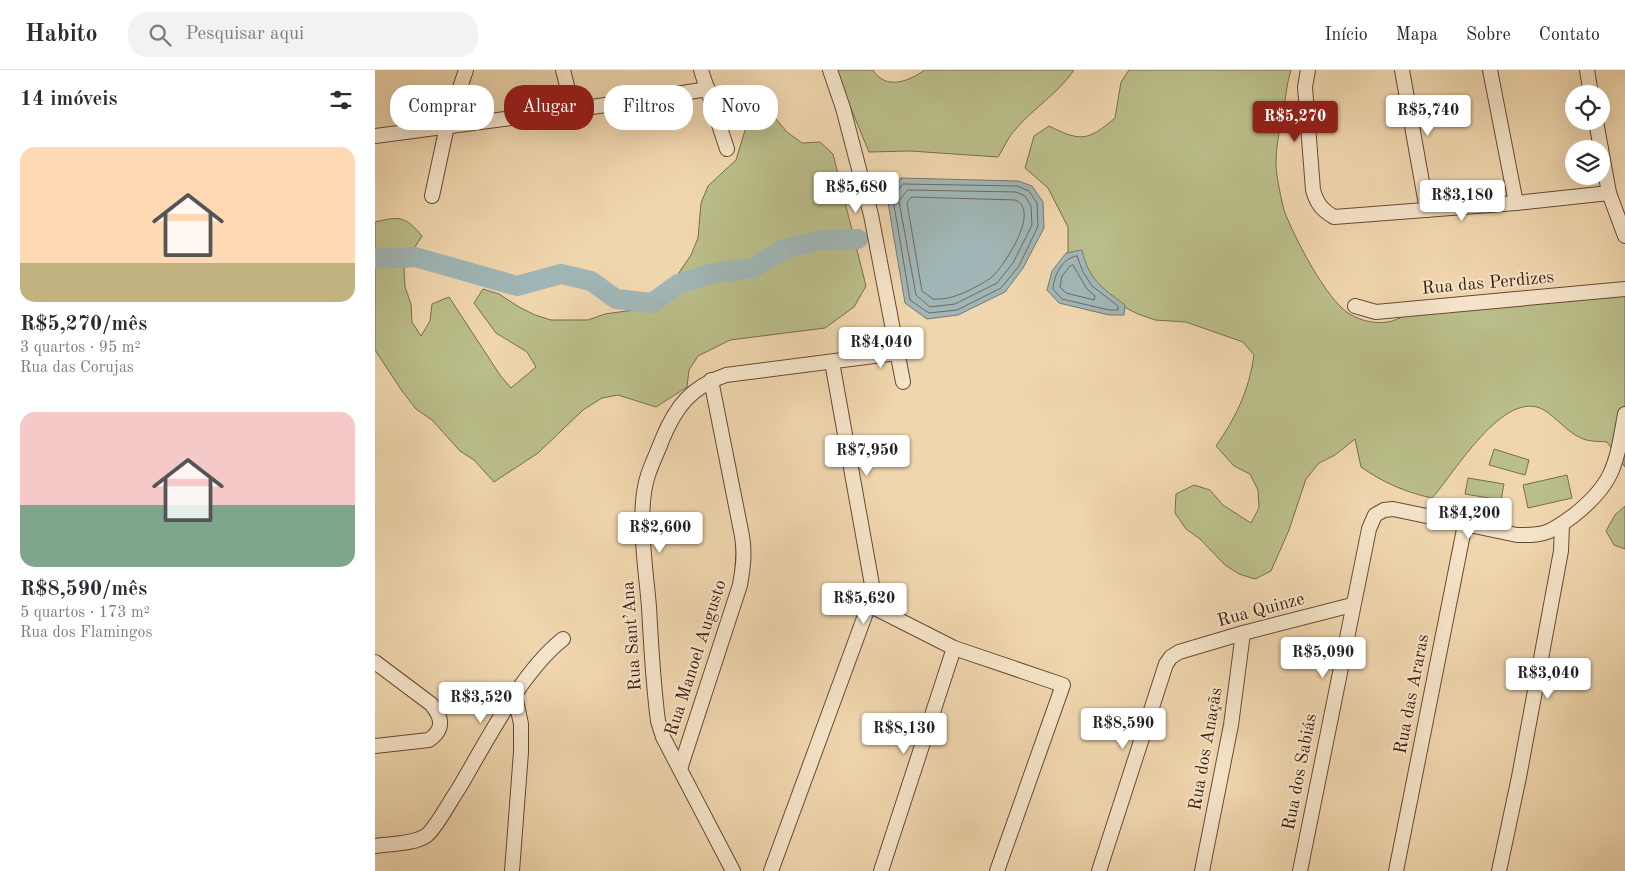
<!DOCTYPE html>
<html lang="pt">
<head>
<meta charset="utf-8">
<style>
  body { margin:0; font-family:"Old Standard TT",serif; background:#f2f2f3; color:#2b2b33; height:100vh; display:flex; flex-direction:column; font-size:19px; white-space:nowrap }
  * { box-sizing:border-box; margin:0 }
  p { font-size:16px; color:#7c7c81 }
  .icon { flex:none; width:28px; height:28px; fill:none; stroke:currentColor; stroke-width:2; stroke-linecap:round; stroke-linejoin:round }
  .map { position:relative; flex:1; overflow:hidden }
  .drawer { display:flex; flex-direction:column; background:#fff; width:375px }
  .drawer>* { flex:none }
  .hud { position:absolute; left:15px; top:15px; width:475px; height:45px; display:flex; gap:10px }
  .buttons { position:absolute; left:1190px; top:15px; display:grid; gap:10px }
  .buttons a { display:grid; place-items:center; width:45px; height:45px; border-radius:50%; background:#fff; box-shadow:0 5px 20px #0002; font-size:25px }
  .price { position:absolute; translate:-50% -42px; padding:0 11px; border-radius:5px; background:#fff; color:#222; font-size:16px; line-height:32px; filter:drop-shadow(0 1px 2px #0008) }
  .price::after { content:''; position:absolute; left:50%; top:30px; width:15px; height:11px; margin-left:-8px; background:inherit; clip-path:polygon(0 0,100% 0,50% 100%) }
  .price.active { background:#8f2418; color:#fff }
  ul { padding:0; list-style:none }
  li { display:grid; align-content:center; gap:10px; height:265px; padding:0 20px }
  li span { display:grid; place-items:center; height:155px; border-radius:15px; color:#555 }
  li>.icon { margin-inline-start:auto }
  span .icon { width:90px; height:90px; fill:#fffc; stroke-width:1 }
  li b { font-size:21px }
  h2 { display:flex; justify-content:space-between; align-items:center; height:60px; padding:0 20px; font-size:21px }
  .tag { padding:0 18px; border-radius:20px; background:#fff; box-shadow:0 5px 20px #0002; font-size:18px; line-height:45px }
  .tag.active { background:#8f2418; color:#fff }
  header { display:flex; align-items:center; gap:30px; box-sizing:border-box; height:70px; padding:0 25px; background:#fff; border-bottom:1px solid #e1e1e2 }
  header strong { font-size:24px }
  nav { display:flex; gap:28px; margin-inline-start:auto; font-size:18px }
  .search { width:350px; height:45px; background:#f2f2f3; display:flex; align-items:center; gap:12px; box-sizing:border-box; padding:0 18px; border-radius:20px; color:#7c7c81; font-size:19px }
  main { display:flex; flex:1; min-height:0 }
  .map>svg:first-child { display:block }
</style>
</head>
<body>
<header>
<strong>Habito</strong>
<div class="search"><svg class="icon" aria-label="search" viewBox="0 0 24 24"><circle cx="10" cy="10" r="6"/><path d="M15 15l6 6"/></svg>Pesquisar aqui</div>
<nav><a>Início</a><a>Mapa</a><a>Sobre</a><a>Contato</a></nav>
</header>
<main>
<section class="drawer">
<h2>14 imóveis<svg class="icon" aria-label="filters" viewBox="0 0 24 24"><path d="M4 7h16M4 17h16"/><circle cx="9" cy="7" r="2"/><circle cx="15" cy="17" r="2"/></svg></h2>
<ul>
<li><span style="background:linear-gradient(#ffd9b3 75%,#c2b280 0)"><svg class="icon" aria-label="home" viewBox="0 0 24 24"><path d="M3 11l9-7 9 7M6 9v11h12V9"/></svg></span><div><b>R$5,270/mês</b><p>3 quartos · 95 m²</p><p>Rua das Corujas</p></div></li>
<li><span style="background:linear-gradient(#f6c9c9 60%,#7fa58c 0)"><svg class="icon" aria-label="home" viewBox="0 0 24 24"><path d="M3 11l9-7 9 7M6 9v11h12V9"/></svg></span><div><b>R$8,590/mês</b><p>5 quartos · 173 m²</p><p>Rua dos Flamingos</p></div></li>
</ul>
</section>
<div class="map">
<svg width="1250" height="801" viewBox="0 0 1250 801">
  <rect width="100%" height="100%" fill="#f0d6ae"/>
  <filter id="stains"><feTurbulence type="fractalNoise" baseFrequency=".004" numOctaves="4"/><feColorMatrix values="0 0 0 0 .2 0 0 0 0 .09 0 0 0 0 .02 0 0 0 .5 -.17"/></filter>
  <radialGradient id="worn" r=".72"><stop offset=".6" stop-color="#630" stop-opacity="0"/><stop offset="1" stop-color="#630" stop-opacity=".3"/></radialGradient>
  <g fill="#babe8a" stroke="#7a6d4a">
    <path d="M460 0H498C511 21 534 11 550 0H699C683 24 658 38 640 60 633 67 629 78 623 87L535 81 494 82Z"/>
    <path d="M754 0H916C912 12 911 25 909 38 905 56 901 76 901 94 901 105 907 134 910 143 921 170 950 227 973 243 988 253 1012 257 1028 246L1221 215 1250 223V397L1232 372C1223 371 1214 372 1206 368 1192 362 1182 348 1169 340 1129 317 1079 404 1057 428 1030 422 1009 413 986 397L980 369 960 385 944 393 931 409 914 460 896 501 880 509 864 504 850 495 825 469 811 459 800 443 801 424 819 415 835 420 848 435 876 453 884 438 883 420 875 404 859 396 841 376C861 347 874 321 879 285L868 272 811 252 780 250 763 244 719 222 693 194V157L673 118 650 98 659 66 674 56C706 72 713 71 740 48L746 12Z"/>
    <path d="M384 43 400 48 412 62 427 73 445 72 458 84 491 216 479 237 450 258 355 270 323 286 314 300 312 317 281 337 243 325 227 328 208 340 163 383 119 412 99 390 85 381 57 350 41 339 27 321 0 280V152C25 146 30 146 47 166L38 180 29 199 30 217 36 234 37 252 46 266 55 251 57 234 74 227 125 305 136 318 161 297 152 282 121 263 99 233 108 219 124 224 144 237 160 245 176 250H213L230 244 266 239 285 227 297 213 316 185 323 168 326 133 333 116 361 90 371 57Z"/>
    <path d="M1119 379 1154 390 1150 405 1114 395Z"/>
    <path d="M1192 405 1197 428 1153 438 1148 415Z"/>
    <path d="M1093 408 1129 414 1126 430 1090 424Z"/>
    <path d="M1250 436V479L1239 475 1231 461 1240 445Z"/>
  </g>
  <g fill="#a0b6b6" stroke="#787871">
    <path d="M526 108 643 111 657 116 668 132 669 158 648 198 630 222 583 245 552 249 530 233 512 127Z"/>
    <path d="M707 180C714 210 726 217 750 235L749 245H734L684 233 672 220 677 201 691 183Z"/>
  </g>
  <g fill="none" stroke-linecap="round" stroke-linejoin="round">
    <g stroke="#6e6960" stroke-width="1">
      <path d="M528 114 642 116 654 121 662 133 663 156 644 196 626 218 582 240 554 243 535 230 518 129Z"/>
      <path d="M533 120 641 122 650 126 656 136 657 155 638 193 622 213 580 234 555 237 541 225 524 131Z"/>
      <path d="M537 127 640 130C666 140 630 194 618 206 612 212 586 225 577 227 571 229 564 229 558 229L547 221 532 133Z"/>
      <path d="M702 186 708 202 717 216 743 236V240H734L687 229 678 219C679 205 687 188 702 186Z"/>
      <path d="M698 195 712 219 720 226 719 230 691 223 685 217 687 206 695 196Z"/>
    </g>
    <path stroke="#a0b6b6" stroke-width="20" d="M0 189 40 187 142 216 186 204 216 211 241 229 277 233 303 214 335 204 378 198 409 179 448 170 483 169"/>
    <defs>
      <g id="street">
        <path d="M188 0 198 40"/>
        <path d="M326 0 352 79"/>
        <path d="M455 0 468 38 496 145 528 312"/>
        <path d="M933 0 930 17 938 120C942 134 947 140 959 147L1141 133 1234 123"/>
        <path d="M1027 0 1052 140"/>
        <path d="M1115 0 1141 133"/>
        <path d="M1212 0 1216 24"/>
        <path d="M1221 51 1226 79"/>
        <path d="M0 66 198 40 333 19"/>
        <path d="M1226 79 1234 123 1250 166"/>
        <path d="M57 126 72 56 91 0"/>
        <path d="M980 236 1001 242 1250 219"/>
        <path d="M457 292 499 526"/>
        <path d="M502 539 579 578 688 615 622 801"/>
        <path d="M0 592 56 634C67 647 70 659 54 670L0 676"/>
        <path d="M305 699 365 515C368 498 370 483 367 466L336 310"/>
        <path d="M0 776C14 774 41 774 52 765 61 758 77 728 84 718 112 671 146 602 188 569"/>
        <path d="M137 801 146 682V654L140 626"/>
        <path d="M358 801 288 667 283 651C278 613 276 575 274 537 271 499 261 441 273 405 277 393 283 381 287 370 301 336 316 317 351 305L522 283"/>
        <path d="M396 801 492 540"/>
        <path d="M506 801 579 578"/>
        <path d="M724 801 791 594 796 587 804 582 868 563 977 535"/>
        <path d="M827 801 856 655 868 563"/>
        <path d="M925 801 994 459 1000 445 1009 440 1018 439 1142 465C1170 466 1176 462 1198 446 1240 413 1241 394 1250 344"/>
        <path d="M1021 801 1090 454"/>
        <path d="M1124 801 1144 707 1186 481 1187 454"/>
      </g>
    </defs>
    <use href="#street" stroke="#684a32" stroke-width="16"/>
    <use href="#street" stroke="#f5e4ca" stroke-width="14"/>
  </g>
  <g text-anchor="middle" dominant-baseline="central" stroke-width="4" stroke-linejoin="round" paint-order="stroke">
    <g font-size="18" fill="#3b1c09" stroke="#f5e4ca">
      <text transform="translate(1113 213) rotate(-5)">Rua das Perdizes</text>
      <text transform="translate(886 540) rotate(-15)">Rua Quinze</text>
      <text transform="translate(257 566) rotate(-94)">Rua Sant’Ana</text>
      <text transform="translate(321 588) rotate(-72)">Rua Manoel Augusto</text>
      <text transform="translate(1037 624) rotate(-79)">Rua das Araras</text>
      <text transform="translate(831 679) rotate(-80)">Rua dos Anaçãs</text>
      <text transform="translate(925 702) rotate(-79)">Rua dos Sabiás</text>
    </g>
  </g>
  <rect width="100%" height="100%" filter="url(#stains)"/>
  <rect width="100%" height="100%" fill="url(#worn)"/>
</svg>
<div class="buttons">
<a><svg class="icon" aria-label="locate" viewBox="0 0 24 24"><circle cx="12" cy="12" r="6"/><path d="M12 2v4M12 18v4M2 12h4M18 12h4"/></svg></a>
<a><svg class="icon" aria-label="layers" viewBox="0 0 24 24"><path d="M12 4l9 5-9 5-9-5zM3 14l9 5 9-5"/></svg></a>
</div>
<b class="price" style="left:1053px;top:67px">R$5,740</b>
<b class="price active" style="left:920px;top:73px">R$5,270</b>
<b class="price" style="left:481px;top:144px">R$5,680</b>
<b class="price" style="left:1087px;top:152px">R$3,180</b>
<b class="price" style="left:506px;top:299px">R$4,040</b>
<b class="price" style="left:492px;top:407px">R$7,950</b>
<b class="price" style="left:1094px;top:470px">R$4,200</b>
<b class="price" style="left:285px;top:484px">R$2,600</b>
<b class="price" style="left:489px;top:555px">R$5,620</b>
<b class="price" style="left:948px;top:609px">R$5,090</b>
<b class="price" style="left:1173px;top:630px">R$3,040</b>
<b class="price" style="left:106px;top:654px">R$3,520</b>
<b class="price" style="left:748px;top:680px">R$8,590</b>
<b class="price" style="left:529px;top:685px">R$8,130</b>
<div class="hud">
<a class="tag">Comprar</a>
<a class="tag active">Alugar</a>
<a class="tag">Filtros</a>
<a class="tag">Novo</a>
</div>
</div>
</main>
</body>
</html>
